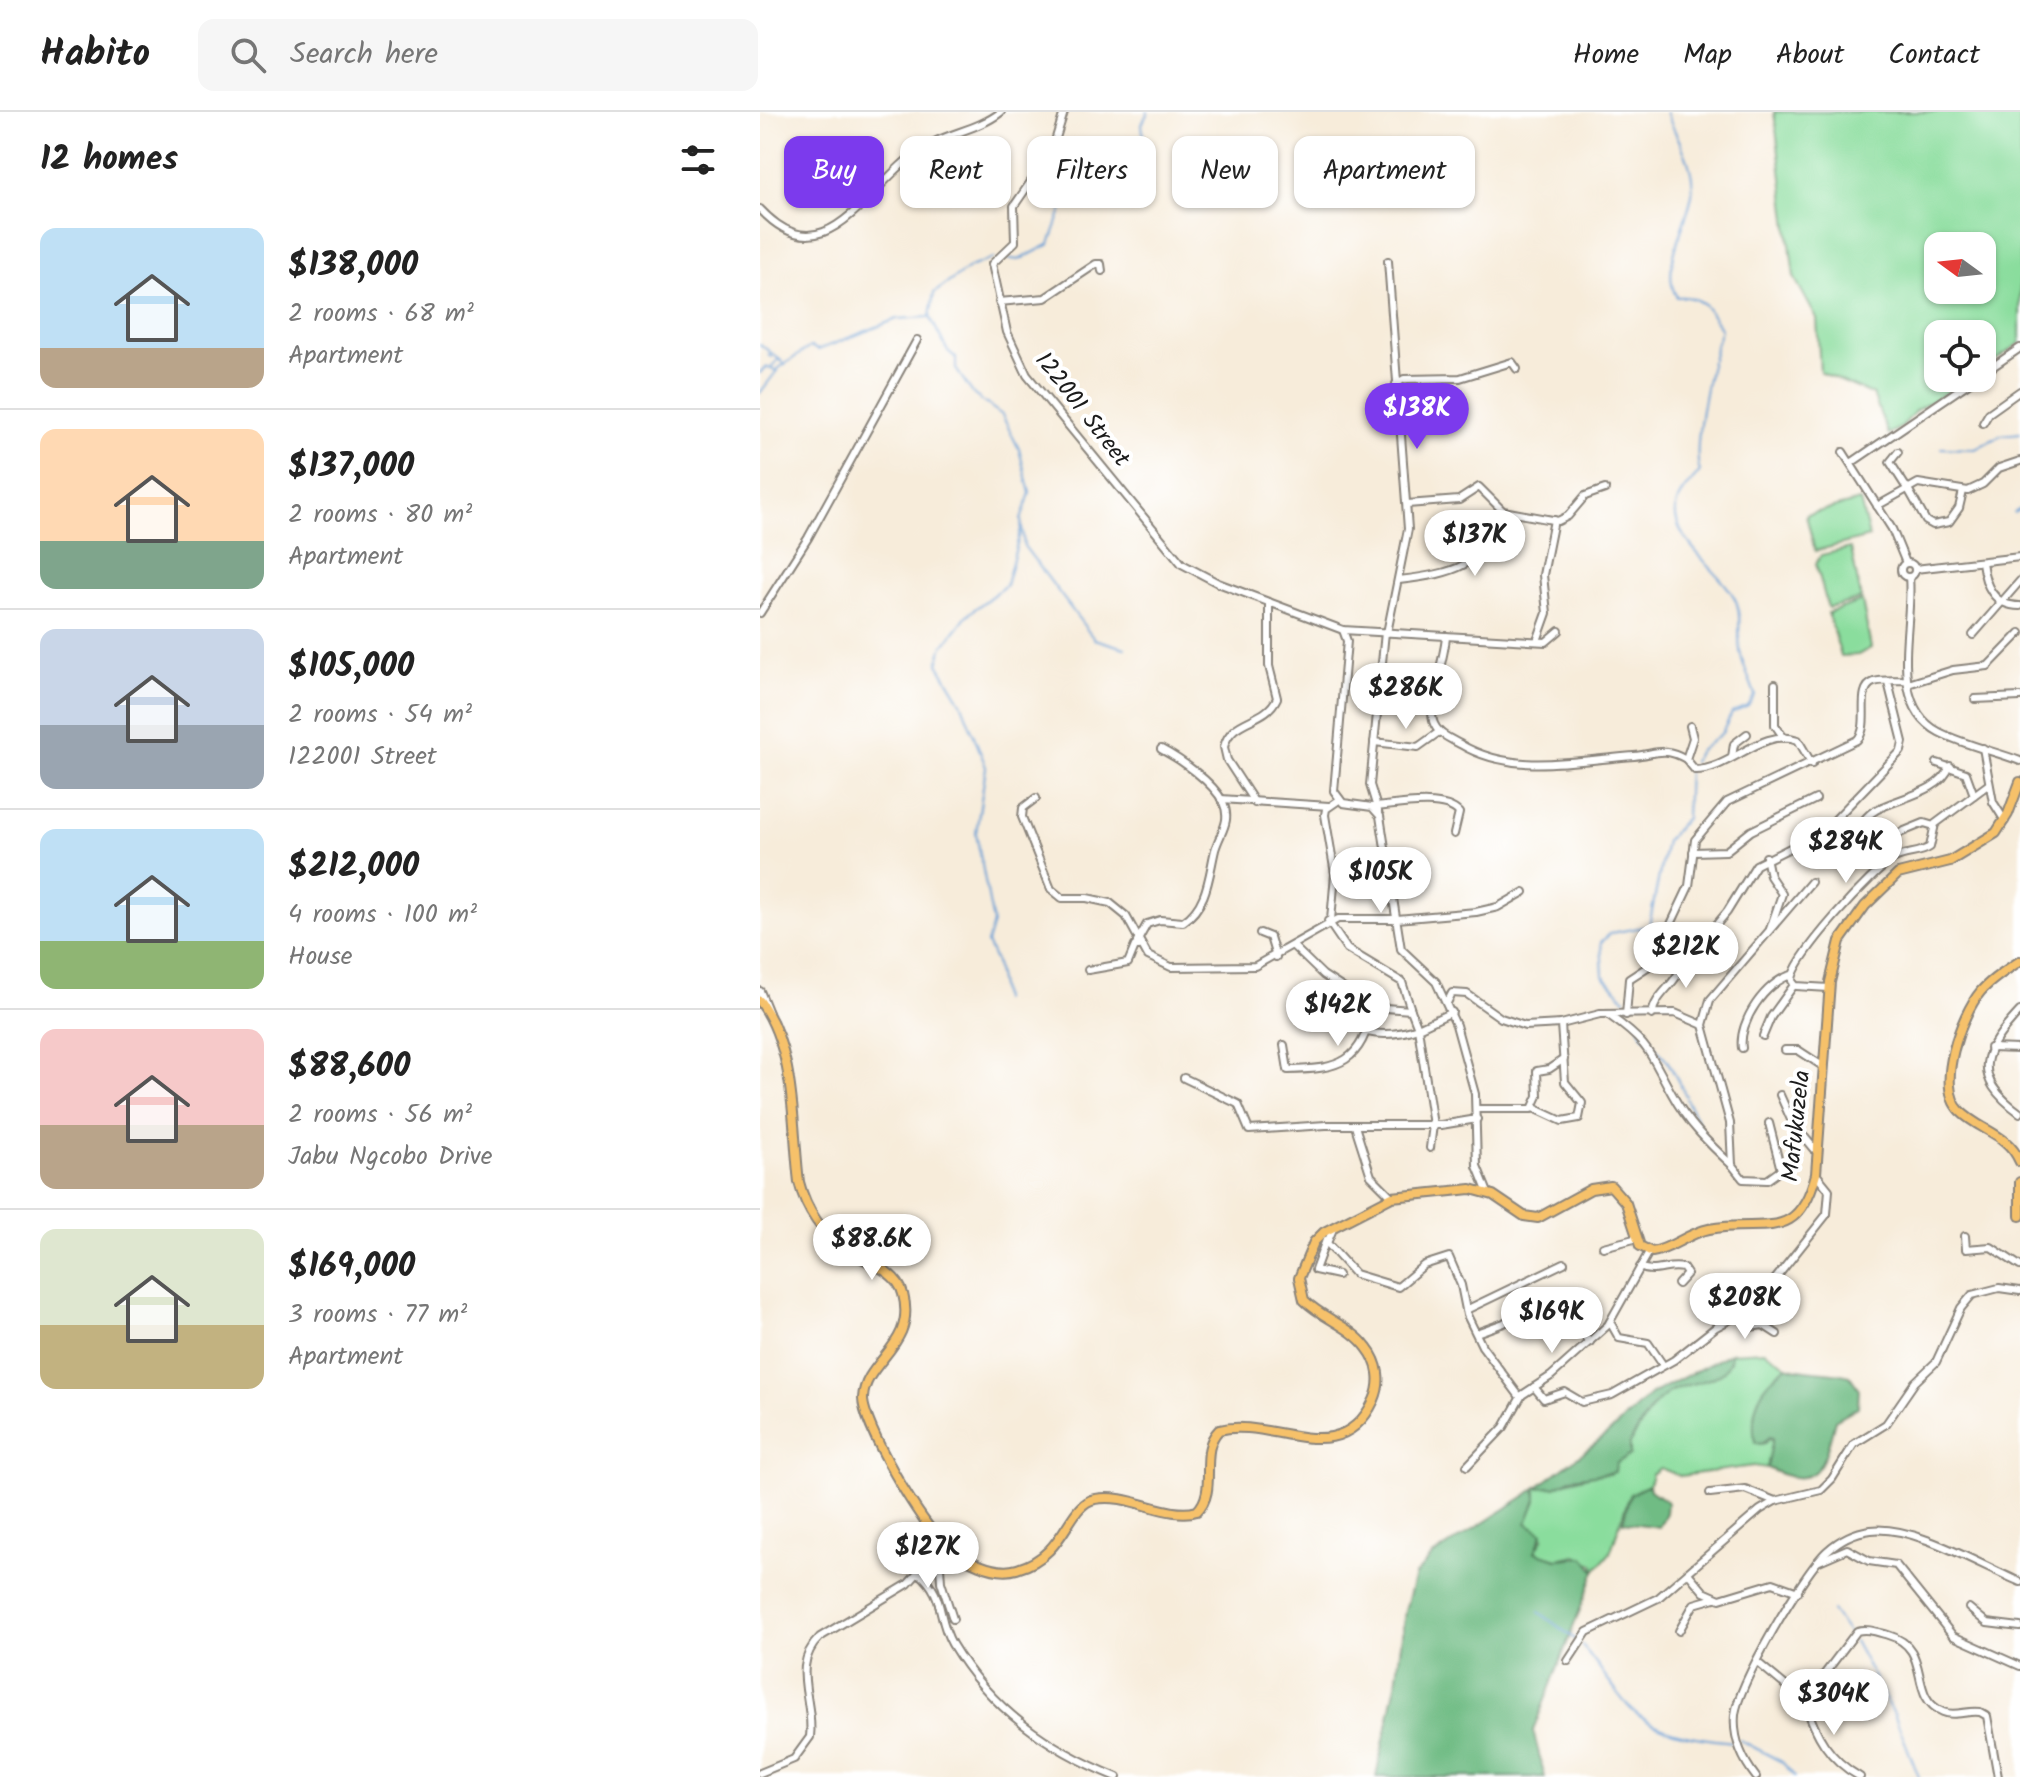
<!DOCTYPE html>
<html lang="en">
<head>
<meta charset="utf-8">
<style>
  body { margin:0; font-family:Kalam,sans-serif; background:#f6f6f6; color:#222; height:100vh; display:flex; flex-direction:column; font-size:30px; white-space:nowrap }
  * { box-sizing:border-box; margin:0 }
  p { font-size:26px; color:#767676 }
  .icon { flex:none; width:44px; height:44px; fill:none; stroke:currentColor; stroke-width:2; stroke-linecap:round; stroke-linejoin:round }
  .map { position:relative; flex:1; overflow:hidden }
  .drawer { display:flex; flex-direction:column; background:#fff; width:760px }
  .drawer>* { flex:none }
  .banner { position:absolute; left:24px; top:24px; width:760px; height:72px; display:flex; gap:16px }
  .needle { width:52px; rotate:285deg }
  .buttons { position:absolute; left:1164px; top:120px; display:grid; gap:16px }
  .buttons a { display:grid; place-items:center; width:72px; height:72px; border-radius:16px; background:#fff; box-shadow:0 2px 6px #0004; font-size:40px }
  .price { position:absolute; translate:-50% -68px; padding:0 18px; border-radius:28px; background:#fff; color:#222; font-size:26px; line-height:52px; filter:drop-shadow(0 2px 4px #0008) }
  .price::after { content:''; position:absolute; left:50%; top:48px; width:24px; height:18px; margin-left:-12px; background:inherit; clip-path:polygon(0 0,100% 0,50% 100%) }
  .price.selected { background:#7c3aed; color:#fff }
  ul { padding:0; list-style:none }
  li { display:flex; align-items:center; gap:24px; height:200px; padding:0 40px }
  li+li { border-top:2px solid #e0e0e0 }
  li span { display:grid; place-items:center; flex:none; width:224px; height:160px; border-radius:16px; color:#555 }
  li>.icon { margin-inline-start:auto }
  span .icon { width:96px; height:96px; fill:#fffc; stroke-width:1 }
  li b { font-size:34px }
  h2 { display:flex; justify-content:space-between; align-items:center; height:96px; padding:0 40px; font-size:34px }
  .chip { padding:0 28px; border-radius:16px; background:#fff; box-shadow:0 2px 6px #0004; font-size:28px; line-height:72px }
  .chip.selected { background:#7c3aed; color:#fff }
  header { display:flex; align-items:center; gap:48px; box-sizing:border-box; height:112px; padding:0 40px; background:#fff; border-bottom:2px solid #e0e0e0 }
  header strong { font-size:38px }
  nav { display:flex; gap:44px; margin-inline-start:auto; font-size:28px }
  .search { width:560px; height:72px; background:#f6f6f6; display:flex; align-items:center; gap:20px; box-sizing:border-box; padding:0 28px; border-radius:16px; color:#767676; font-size:30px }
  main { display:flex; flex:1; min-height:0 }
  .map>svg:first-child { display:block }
</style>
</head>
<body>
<header>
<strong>Habito</strong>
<div class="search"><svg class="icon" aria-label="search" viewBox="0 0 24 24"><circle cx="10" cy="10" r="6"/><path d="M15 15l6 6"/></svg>Search here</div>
<nav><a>Home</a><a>Map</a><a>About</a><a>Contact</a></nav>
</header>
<main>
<section class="drawer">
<h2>12 homes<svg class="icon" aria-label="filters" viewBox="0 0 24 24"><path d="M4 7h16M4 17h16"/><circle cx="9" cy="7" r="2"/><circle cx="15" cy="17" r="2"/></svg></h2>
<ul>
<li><span style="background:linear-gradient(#bfe0f5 75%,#b9a48a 0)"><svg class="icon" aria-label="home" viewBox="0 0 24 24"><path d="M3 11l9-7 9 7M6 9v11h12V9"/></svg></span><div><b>$138,000</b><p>2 rooms · 68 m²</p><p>Apartment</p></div></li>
<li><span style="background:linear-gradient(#ffd9b3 70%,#7fa58c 0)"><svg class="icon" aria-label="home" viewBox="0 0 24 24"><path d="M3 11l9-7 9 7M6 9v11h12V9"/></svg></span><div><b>$137,000</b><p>2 rooms · 80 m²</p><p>Apartment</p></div></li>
<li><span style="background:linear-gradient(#c9d6e8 60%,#9aa5b1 0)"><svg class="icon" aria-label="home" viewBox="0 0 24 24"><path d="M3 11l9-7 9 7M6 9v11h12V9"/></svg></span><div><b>$105,000</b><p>2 rooms · 54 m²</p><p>122001 Street</p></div></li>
<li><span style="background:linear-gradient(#bfe0f5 70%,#8fb573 0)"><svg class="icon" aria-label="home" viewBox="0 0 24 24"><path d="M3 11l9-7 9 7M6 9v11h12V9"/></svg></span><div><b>$212,000</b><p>4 rooms · 100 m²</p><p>House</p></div></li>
<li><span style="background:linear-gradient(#f6c9c9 60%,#b9a48a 0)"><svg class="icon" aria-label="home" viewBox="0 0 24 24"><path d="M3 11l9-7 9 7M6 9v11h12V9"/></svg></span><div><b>$88,600</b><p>2 rooms · 56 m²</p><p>Jabu Ngcobo Drive</p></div></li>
<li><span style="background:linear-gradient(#dfe7d0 60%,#c2b280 0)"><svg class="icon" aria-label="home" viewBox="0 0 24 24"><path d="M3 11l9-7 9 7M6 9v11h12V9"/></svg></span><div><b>$169,000</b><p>3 rooms · 77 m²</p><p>Apartment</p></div></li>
</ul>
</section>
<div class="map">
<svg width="1260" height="1665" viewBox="0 0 1260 1665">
  <rect width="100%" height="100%" fill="#fff"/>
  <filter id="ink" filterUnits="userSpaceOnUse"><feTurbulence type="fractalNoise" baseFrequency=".0125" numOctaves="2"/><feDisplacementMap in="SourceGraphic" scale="16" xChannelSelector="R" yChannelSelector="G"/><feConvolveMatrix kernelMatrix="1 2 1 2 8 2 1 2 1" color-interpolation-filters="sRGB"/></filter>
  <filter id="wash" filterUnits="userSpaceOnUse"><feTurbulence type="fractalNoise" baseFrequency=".006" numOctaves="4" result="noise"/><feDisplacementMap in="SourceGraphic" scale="32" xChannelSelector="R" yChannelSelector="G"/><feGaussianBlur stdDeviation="1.8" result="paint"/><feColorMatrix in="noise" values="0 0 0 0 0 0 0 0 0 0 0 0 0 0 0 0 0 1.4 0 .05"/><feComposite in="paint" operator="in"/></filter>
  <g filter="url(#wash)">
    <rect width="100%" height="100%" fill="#f7ecda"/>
    <g fill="#8add9d" stroke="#537c5c" stroke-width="2" fill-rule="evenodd">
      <path d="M1014 0H1260V231L1222 258V222H1178V266H1211L1155 299 1142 315 1128 322 1113 283 1060 260 1057 207 1034 165ZM1178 134H1222V178H1178Z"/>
      <path d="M1100 389 1109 425 1055 439 1046 403Z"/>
      <path d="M1091 436 1101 487 1068 496 1056 452 1061 443Z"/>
      <path d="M1102 489 1111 536 1098 543 1081 544 1068 501Z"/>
      <path d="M1005 1239 1027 1254C999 1275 988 1298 998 1332L1006 1331 1010 1325 1014 1330 1007 1356 993 1354 920 1364 900 1356 892 1362 889 1373 870 1382 850 1441 835 1459 834 1453 816 1443 797 1447 775 1440 784 1425 767 1411 776 1388V1376C802 1375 826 1360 851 1362L856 1351 870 1343V1331C881 1314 890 1294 907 1281 924 1269 951 1261 970 1250L971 1241Z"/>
    </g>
    <g fill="#6fbc84" stroke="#466c50" stroke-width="2">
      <path d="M971 1241C969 1275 928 1266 907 1282 889 1294 881 1314 870 1330V1343L856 1351 855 1360 813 1366 795 1375 776 1376V1388L767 1411 783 1421 775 1440 797 1447 824 1445 835 1459 773 1619 785 1665H616L636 1572 645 1498 655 1463 672 1444 768 1382 848 1322 891 1282Z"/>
      <path d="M1027 1254C1048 1261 1068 1258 1090 1264L1099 1277 1098 1295 1075 1308C1063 1353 1059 1381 1007 1356L1013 1326 1010 1325 1002 1332 995 1330C990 1295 999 1275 1027 1254Z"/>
      <path d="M889 1373 890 1378 907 1390 906 1401 899 1415 863 1410 870 1382Z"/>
    </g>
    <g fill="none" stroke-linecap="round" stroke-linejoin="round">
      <g stroke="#679fd5" stroke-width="2">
        <path d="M906 0C916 25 936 53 932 82 928 109 899 160 917 185 943 183 949 198 961 218 951 245 931 336 940 359 933 370 923 375 918 388 903 423 962 458 976 489 983 504 976 527 981 543 984 557 991 569 995 583L988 594 972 601 962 621 938 640 933 650"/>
        <path d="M244 146 259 148 290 132 308 81 319 67H344L358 79 367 76 374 52 385 39 382 12 388 0"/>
        <path d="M170 205 187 238 196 246V257L214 283 242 303 259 337 270 381 261 408 264 434 334 527 365 536"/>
        <path d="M0 232 24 251"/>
        <path d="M8 243 12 245"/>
        <path d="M12 255 18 248"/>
        <path d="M0 261 5 255 18 259"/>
        <path d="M0 281 19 256 50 235 58 238 137 207 170 205 174 181 210 155 234 146"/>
        <path d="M1181 336 1215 337 1241 323 1260 321"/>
        <path d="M1254 401 1260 397"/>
        <path d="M865 887 843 863 841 830 851 821 889 814 906 729 926 706 928 657"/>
        <path d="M242 888 236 851 227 831 233 811 216 721 226 655 201 590 178 552 182 536 207 503 246 473 262 413"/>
        <path d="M876 905 882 921 907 948 926 984"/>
        <path d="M926 987 938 1010"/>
        <path d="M1072 1499 1089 1522"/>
        <path d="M779 1500 816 1528"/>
        <path d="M1094 1529 1134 1602 1159 1665"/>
        <path d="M822 1534C839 1552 851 1575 868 1594 893 1621 940 1627 974 1630"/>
        <path d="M980 1628 1022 1650 1035 1665"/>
      </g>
    </g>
  </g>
  <g filter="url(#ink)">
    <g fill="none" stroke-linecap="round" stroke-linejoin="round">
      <defs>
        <g id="minor">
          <path d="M304 0 292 39 254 94 255 130 232 152 247 220 267 263 422 452 458 471 583 518 786 530 799 519"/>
          <path d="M0 97C65 167 104 78 157 40 183 21 217 19 241 0"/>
          <path d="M239 190 285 186 336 152H341L342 159"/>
          <path d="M1222 262 1260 236"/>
          <path d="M636 272 644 267 700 266 752 250 757 257"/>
          <path d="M1223 311 1229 301 1260 279"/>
          <path d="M1083 340 1132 417 1146 451"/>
          <path d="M1138 340 1130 350 1146 375"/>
          <path d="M1091 351 1216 266"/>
          <path d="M1147 375 1166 409 1173 413 1189 410 1199 396 1203 379"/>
          <path d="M647 392 699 388 719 375 743 399 798 409 808 404 825 384 845 377"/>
          <path d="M1117 394 1158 371 1208 379 1223 372 1239 356 1260 349"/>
          <path d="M1222 450C1225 473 1233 494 1260 494"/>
          <circle cx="1148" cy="458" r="7"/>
          <path d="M1155 457 1260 445"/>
          <path d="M1149 465C1154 512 1126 592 1179 620 1204 633 1234 639 1260 649"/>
          <path d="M639 468C696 461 722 456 743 399"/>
          <path d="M0 501 48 426 157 228"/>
          <path d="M583 518 587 529 574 679 583 691 612 695 620 704 641 837 676 870 696 913 715 982 717 1054 728 1081"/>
          <path d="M627 521 648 417 628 149"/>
          <path d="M1213 523 1260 469"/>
          <path d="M686 524C685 547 668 589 673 609 677 622 689 626 700 632 753 664 816 648 874 644 896 642 903 634 926 647"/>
          <path d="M777 529 787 501 783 463 794 408"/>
          <path d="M1128 570 1143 630 1141 639 1064 719 996 753 967 800 935 838 922 847 908 841 904 827 929 774 935 728 967 690 1097 628C1112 613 1094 577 1114 570 1123 567 1137 569 1147 568"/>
          <path d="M1015 572V613L1024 626"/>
          <path d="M1148 572 1193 558 1228 554 1260 521"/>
          <path d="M1215 587 1260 585"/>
          <path d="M930 614 933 626 926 647 935 658C971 658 1001 615 1038 628L1052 652"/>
          <path d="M614 630 658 635 679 620"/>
          <path d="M1223 636 1233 690 1245 709"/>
          <path d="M972 645 974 632 987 622"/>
          <path d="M1177 651 1206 661 1214 683"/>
          <path d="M276 686 263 696 262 705 291 777 302 786H327L350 791 366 804 388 844 411 855 495 854 578 807H637L716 800 738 795 764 780"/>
          <path d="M461 687 569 694"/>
          <path d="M495 691 467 648 464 635C471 605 505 612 517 586L509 554V490"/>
          <path d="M616 695C637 693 685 684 699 701L694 722"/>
          <path d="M618 699 610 673 625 520"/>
          <path d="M1120 729 1164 711 1174 714"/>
          <path d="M933 740 966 739 991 719 1056 687"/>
          <path d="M1006 745 1010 764 1022 782 1010 817"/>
          <path d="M1077 746C1096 735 1095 709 1116 698 1139 685 1180 681 1190 654"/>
          <path d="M571 808 575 762 565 703 566 697 579 688"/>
          <path d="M568 809 587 837 642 870 651 898"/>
          <path d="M500 821 510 825 516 845"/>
          <path d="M377 830 387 812 400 808 423 810C448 794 449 762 455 738 460 720 472 710 463 690 453 670 420 647 401 637"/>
          <path d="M533 834 563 863 612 895 651 898 658 916C641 922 624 924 607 920"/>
          <path d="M328 858 368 851 375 834H379"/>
          <path d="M1069 876 1036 874 1032 869C1031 847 1114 758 1135 746 1146 740 1160 742 1170 735L1175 712 1229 672"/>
          <path d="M0 879 9 901"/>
          <path d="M687 891 692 881 707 882 741 906 765 914 801 912 840 902 915 901 943 913"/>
          <path d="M1260 899C1223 939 1209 964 1260 1001"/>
          <path d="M866 903 869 867 892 852 905 837"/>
          <path d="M892 903C895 879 921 872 922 847"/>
          <path d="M850 904C891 933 889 941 912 982 927 1010 949 1032 972 1053"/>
          <path d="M1003 924 1011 905 1034 873"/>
          <path d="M524 933 528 958C581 957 601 951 613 895"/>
          <path d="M982 936C978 910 1006 869 1032 863"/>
          <path d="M1230 936 1260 937"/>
          <path d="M1025 938H1038L1064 955"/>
          <path d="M424 966 478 992 489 1018 566 1013H681L717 1007"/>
          <path d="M1020 983 1032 1010 1057 1040"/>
          <path d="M774 996 802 1009 819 1006 822 991 805 970 801 912"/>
          <path d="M717 997H772L778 984 777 959 789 957 804 947"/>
          <path d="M1009 1011 1021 1058 1007 1068 983 1067 972 1053 970 1011 943 913 950 888 1051 770"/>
          <path d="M595 1014 611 1064 632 1085"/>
          <path d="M670 1036 673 1013 658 916 692 900"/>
          <path d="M573 1117 567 1131 595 1162 638 1175 664 1153 689 1145 701 1173 707 1203 722 1234 760 1285"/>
          <path d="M1205 1124 1206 1137 1231 1135 1260 1154"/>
          <path d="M566 1128 555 1158 578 1163"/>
          <path d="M843 1135 878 1126"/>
          <path d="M880 1155C895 1163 907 1152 923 1156L927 1162 918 1172"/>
          <path d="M706 1198 804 1151"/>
          <path d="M980 1202 990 1215 1003 1213 1017 1222"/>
          <path d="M850 1210 859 1226 888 1231 903 1253"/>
          <path d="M719 1220 744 1211 765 1194 781 1207 809 1210 830 1230"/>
          <path d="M774 1275 784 1287 805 1280 822 1290 852 1283 914 1248 956 1215 993 1195 1067 1102 1069 1078 1056 1062"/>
          <path d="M707 1354 744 1315 762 1283 791 1264 848 1213 889 1140"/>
          <path d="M950 1381 985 1377 1015 1389"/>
          <path d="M179 1439 181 1470 193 1507"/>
          <path d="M1057 1450 1087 1437 1109 1449 1136 1453 1193 1524 1260 1554"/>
          <path d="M159 1461C186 1484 176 1504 192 1532 231 1597 288 1637 357 1665"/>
          <path d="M928 1461 944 1480 960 1487 1013 1471 1038 1480"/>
          <path d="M1209 1496 1227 1511 1260 1515"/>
          <path d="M919 1519 934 1492 955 1486"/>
          <path d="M808 1549 827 1520 898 1486 1000 1398 1015 1389 1061 1378 1072 1367 1094 1332 1126 1312 1155 1270 1176 1250 1201 1196 1212 1183 1239 1176 1260 1179"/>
          <path d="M997 1550 1044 1589 1097 1519C1107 1516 1117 1520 1128 1523 1174 1536 1146 1584 1183 1600 1194 1605 1208 1598 1220 1600L1227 1604 1238 1665"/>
          <path d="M1044 1589C1056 1623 1068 1647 1100 1665"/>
          <path d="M0 1661 34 1647 50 1625C55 1589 29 1555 60 1525L148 1472 184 1432"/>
          <path d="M996 1665C982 1647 973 1626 975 1603 978 1572 1044 1460 1067 1439 1079 1428 1095 1420 1111 1418 1154 1413 1220 1453 1260 1470"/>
        </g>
        <g id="major">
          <path d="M1260 849C1246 858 1232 867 1221 879 1201 903 1175 974 1200 999 1220 1019 1248 1021 1260 1050"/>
          <path d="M0 889C36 938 32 1013 39 1070 46 1098 63 1123 87 1138 106 1150 137 1158 143 1182 157 1234 105 1248 103 1286 102 1312 163 1416 185 1433 203 1447 234 1464 257 1457 307 1443 307 1392 335 1387 368 1380 408 1408 437 1399 459 1378 437 1340 459 1318 511 1304 580 1361 614 1288 622 1270 619 1251 607 1236 591 1214 563 1207 544 1188L539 1166 554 1130 564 1120 632 1085 711 1077 733 1083 764 1104 778 1106 831 1077 851 1074 866 1091 880 1134 892 1140C912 1137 928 1121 949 1117 1003 1106 1037 1134 1056 1062L1070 870 1080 829 1105 794 1138 762 1190 749 1236 721 1248 702 1260 670"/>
          <path d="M1260 1070V1104"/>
        </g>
      </defs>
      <use href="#minor" stroke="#8a847b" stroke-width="10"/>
      <use href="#major" stroke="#8a847b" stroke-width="12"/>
      <use href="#minor" stroke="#fff" stroke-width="6"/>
      <use href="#major" stroke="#f6c16b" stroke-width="8"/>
    </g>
  </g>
  <g text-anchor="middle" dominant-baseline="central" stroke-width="8" stroke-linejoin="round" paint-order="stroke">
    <g font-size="24" fill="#1c1c1c" stroke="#fff">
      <text transform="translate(322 298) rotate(52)">122001 Street</text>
      <text transform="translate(1037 1014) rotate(-84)">Mafukuzela</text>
    </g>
  </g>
</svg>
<div class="buttons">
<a><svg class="needle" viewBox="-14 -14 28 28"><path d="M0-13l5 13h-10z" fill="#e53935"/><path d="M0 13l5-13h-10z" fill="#767676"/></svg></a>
<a><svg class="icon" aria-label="locate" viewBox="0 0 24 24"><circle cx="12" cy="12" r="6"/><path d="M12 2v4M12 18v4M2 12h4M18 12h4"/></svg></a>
</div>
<b class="price selected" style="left:657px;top:339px">$138K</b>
<b class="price" style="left:715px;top:466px">$137K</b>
<b class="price" style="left:646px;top:619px">$286K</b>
<b class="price" style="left:1086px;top:773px">$284K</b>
<b class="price" style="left:621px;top:803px">$105K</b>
<b class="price" style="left:926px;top:878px">$212K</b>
<b class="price" style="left:578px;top:936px">$142K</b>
<b class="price" style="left:112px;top:1170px">$88.6K</b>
<b class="price" style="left:985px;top:1229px">$208K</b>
<b class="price" style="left:792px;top:1243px">$169K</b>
<b class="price" style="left:168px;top:1478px">$127K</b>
<b class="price" style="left:1074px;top:1625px">$304K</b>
<div class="banner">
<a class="chip selected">Buy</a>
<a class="chip">Rent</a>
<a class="chip">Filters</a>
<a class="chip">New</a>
<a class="chip">Apartment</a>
</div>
</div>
</main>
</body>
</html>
